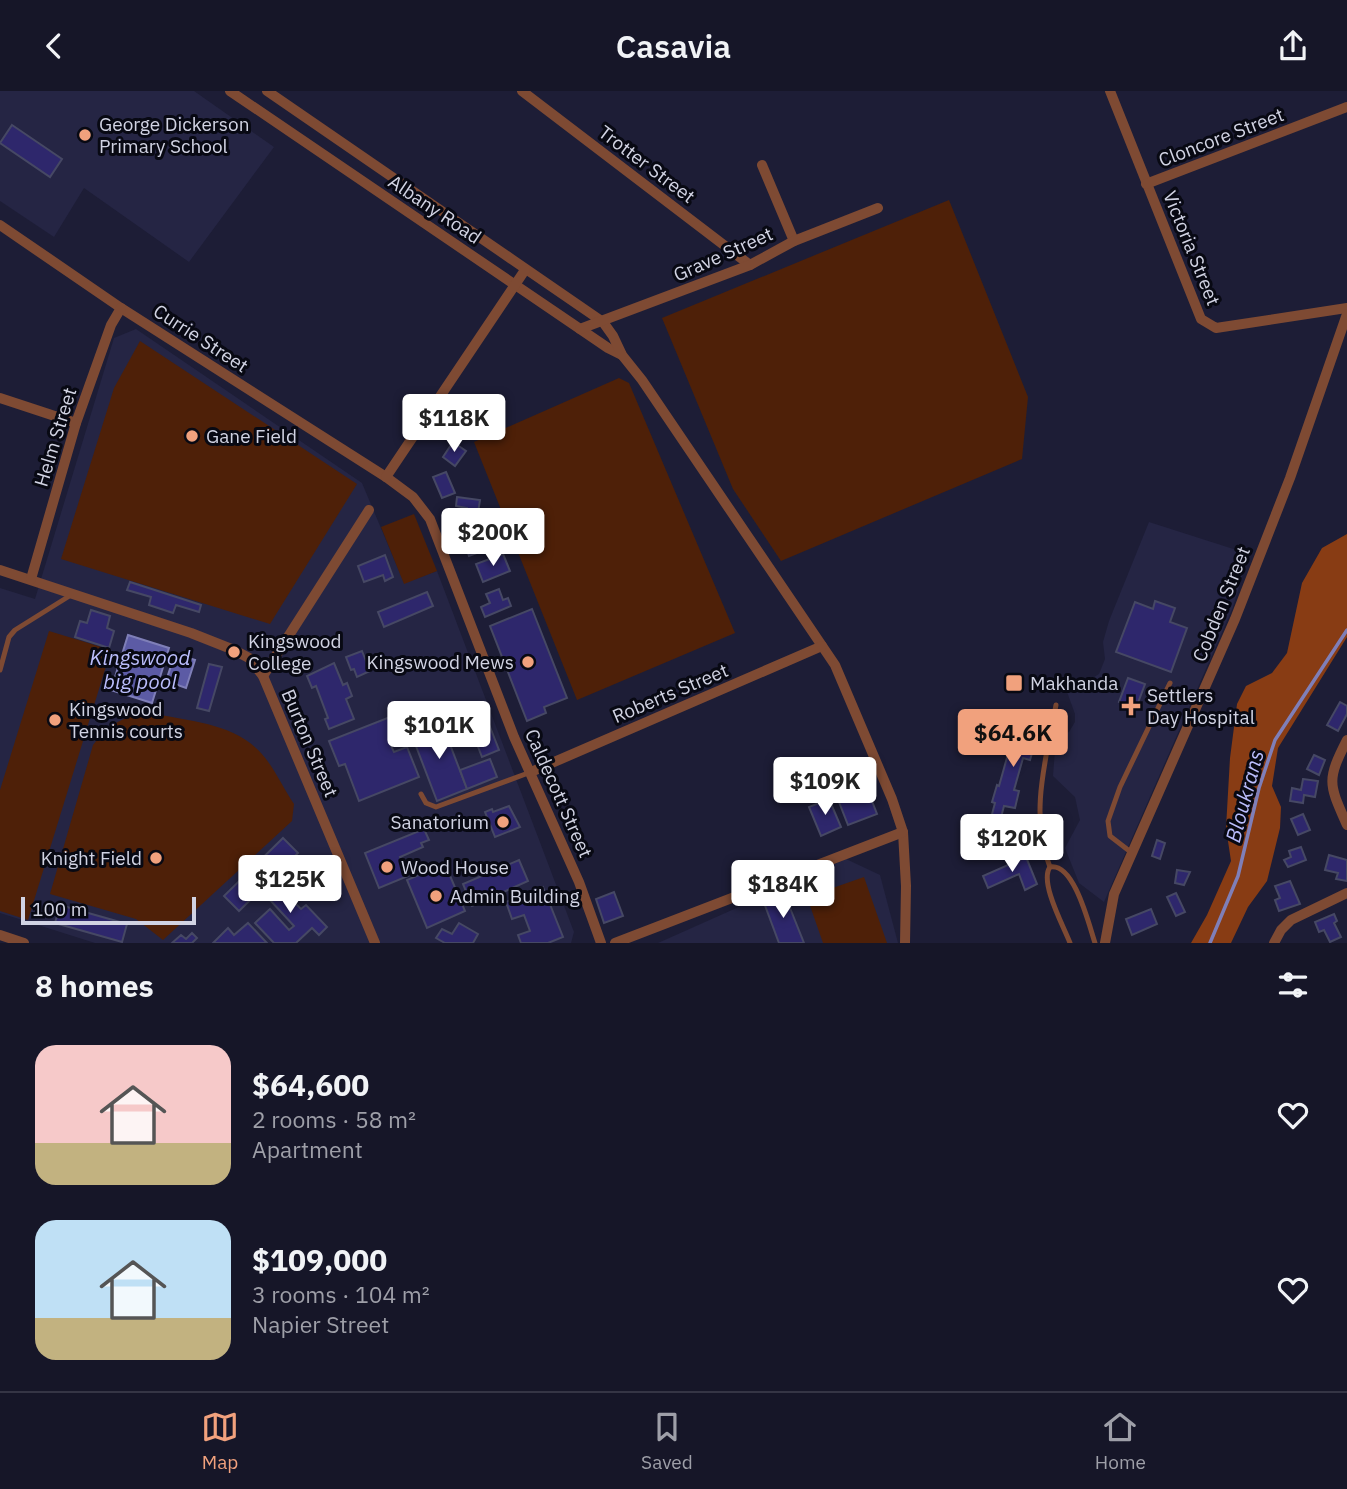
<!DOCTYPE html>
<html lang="en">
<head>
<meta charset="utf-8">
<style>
  body { margin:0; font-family:"IBM Plex Sans",sans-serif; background:#1f1f30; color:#f1f3f6; height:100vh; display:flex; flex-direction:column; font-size:26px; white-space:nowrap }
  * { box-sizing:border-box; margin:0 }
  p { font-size:23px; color:#9e9fa8 }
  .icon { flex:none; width:38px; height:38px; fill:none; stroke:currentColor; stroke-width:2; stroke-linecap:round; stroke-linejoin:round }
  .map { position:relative; height:852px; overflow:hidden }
  .sheet { display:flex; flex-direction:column; background:#161628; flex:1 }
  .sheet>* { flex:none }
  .scale { position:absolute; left:21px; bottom:18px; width:175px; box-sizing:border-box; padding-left:7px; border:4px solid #d1d3e3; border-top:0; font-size:19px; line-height:24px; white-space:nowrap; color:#d1d3e3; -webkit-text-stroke:5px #080913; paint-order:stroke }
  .price { position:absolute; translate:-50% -60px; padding:0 16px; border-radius:7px; background:#fff; color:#222; font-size:23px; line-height:46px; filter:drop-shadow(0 2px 4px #0008) }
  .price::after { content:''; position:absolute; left:50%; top:42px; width:21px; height:16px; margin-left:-10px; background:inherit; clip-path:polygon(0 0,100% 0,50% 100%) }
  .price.on { background:#f1a17d; color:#111 }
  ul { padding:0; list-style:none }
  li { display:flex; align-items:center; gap:21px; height:175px; padding:0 35px }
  li span { display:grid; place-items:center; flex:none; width:196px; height:140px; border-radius:21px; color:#555 }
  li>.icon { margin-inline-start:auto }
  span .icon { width:84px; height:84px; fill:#fffc; stroke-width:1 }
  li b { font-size:30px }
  h2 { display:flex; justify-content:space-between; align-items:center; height:84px; padding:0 35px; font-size:30px }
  header { display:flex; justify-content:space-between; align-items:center; height:91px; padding:0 35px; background:#161628; font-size:32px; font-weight:600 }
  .tabs { display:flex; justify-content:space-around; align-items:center; height:98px; border-top:2px solid #353545; background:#161628; font-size:19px; color:#9e9fa8 }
  .tabs a { display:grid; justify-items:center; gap:4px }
  .tabs .on { color:#f1a17d }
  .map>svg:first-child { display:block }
</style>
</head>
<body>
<header><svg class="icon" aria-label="back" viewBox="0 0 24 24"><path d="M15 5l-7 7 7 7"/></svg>Casavia<svg class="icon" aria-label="share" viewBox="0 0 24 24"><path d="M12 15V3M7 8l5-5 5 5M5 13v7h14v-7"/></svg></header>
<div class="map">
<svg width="1347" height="852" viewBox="0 0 1347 852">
  <rect width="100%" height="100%" fill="#1d1d36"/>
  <g fill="#252544">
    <path d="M0 0H194L274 56 189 171 84 97 54 146 0 110Z"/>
    <path d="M136 238 362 392 404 492 437 480 574 841 571 852H95L0 822V497L35 508 114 247Z"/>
    <path d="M1149 431 1249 463 1233 516 1104 811 1079 792 1065 757 1080 729 1075 706 1053 685 1056 646 1069 641 1075 631V623L1066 598 1070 594 1086 591 1099 583 1105 568 1103 551 1109 530Z"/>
    <path d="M846 768 880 784 898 852H658Z"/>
  </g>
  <g fill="#4e2008">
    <path d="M949 109 1028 306 1022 368 781 470 733 398 662 227Z"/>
    <path d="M140 250 357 393 270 533 61 468 114 297Z"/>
    <path d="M619 287 629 292 735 542 577 609 474 351Z"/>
    <path d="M414 423 437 480 404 493 381 436Z"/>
    <path d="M49 540 111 559 28 829 0 820V699Z"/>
    <path d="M155 623C191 630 235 633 261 662 274 676 283 697 294 713L292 730 163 849 136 828 50 803 93 654C112 630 125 624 155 623Z"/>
    <path d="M864 786 887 852H823L807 806Z"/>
  </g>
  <path fill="#883c14" d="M1347 443V546L1278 657 1272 695 1281 716 1280 737 1267 790 1248 816 1231 852H1191L1207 824 1231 770 1226 737 1230 667 1237 613 1246 595 1272 582 1287 562 1302 492 1322 457Z"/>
  <g fill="#5c5ba5" stroke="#7f7fb8" stroke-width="2">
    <path d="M128 544 169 557 152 612 111 599Z"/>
    <path d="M175 563 195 569 186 597 166 590Z"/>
  </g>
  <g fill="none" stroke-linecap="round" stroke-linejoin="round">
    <path stroke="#7f7fb8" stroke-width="3.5" d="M1210 852 1238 785 1259 697 1275 649 1347 539"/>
  </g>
  <g fill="#2e276c" stroke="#464864" stroke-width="2">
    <path d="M12 34 62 68 50 86 0 52Z"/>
    <path d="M453 351 466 360 455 375 443 366Z"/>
    <path d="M446 381 455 402 442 407 433 386Z"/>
    <path d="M457 406 480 409 477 428 466 426 467 417 456 415Z"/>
    <path d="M477 437 485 459 469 465 461 442Z"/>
    <path d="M503 463 510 480 483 491 476 473Z"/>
    <path d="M385 464 393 486 385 490 383 484 364 491 358 475Z"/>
    <path d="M130 491 201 514 199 521 176 514 173 522 149 514 151 506 127 499Z"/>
    <path d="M499 498 503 509 508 507 511 515 485 526 481 516 490 512 486 503Z"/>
    <path d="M427 501 433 515 384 536 378 521Z"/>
    <path d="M1155 510 1175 517 1170 531 1187 537 1171 581 1116 561 1135 511 1153 518Z"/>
    <path d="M532 518 567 607 544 616 546 622 527 630 490 535Z"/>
    <path d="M91 519 110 525 107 537 114 540 109 557 75 546 80 530 87 532Z"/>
    <path d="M362 560 370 580 357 586 354 578 351 579 346 566Z"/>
    <path d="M334 572 343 594 347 592 352 605 346 608 354 628 329 638 325 628 328 627 316 595 312 597 307 585Z"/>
    <path d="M209 573 222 576 209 620 197 617Z"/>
    <path d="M1128 587 1145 593 1136 617 1119 611Z"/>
    <path d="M1340 611 1347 615V623L1338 640 1327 634Z"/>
    <path d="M481 613 499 659 482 666 464 620Z"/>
    <path d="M395 624 405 650 391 655 394 661 407 656 419 686 359 710 345 673 339 675 329 650Z"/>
    <path d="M441 630 467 698 437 710 411 642Z"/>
    <path d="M1018 632 1035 636 1031 651 1035 652 1030 669 1023 667 1014 699 1019 700 1015 717 1004 715 1000 730 991 727 995 712 992 711 997 694 999 695 1008 663 1005 662 1009 645 1014 646Z"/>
    <path d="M1314 664 1325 669 1319 684 1307 678Z"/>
    <path d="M490 668 497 686 467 698 460 679Z"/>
    <path d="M1303 688 1318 690 1315 706 1304 704 1303 712 1290 710 1292 697 1301 699Z"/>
    <path d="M868 700 877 723 848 734 839 711Z"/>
    <path d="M829 708 841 736 821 745 809 716Z"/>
    <path d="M509 715 520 736 495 746 485 721 492 718 493 721Z"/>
    <path d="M1303 723 1310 739 1298 744 1291 728Z"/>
    <path d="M424 738 429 749 421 752 423 756 400 766 408 785 379 797 365 762Z"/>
    <path d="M283 747 298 762 239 820 224 805Z"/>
    <path d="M1157 749 1165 752 1160 768 1152 765Z"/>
    <path d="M1301 756 1306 769 1288 776 1284 769 1291 766 1289 760Z"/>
    <path d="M1329 764 1347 769V790L1336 788 1338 782 1325 779Z"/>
    <path d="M1026 766 1037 793 1025 799 1019 783 988 797 983 785Z"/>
    <path d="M519 769 528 790 472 815 463 793Z"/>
    <path d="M445 773 465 820 427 837 407 789Z"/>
    <path d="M1177 779 1190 781 1184 794 1175 792Z"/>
    <path d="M298 783 310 796 294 811 301 818 306 814 327 836 319 844 312 837 296 852H274L255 832 270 818 289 839 294 835 270 809Z"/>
    <path d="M1290 790 1300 813 1279 820 1275 809 1280 807 1275 795Z"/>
    <path d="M543 796 563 846 548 852H521L518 844 530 840 524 824 512 828 506 811Z"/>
    <path d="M614 801 623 825 604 832 596 808Z"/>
    <path d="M784 802 804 852H779L763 809Z"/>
    <path d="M1176 802 1185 821 1176 825 1167 806Z"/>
    <path d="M60 814 127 833 122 851 55 832Z"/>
    <path d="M1151 818 1157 833 1132 844 1126 828Z"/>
    <path d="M1334 823 1337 830 1334 832 1341 846 1330 851 1324 839 1319 841 1315 831Z"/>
    <path d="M248 832 267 852H213L228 837 234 844Z"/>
    <path d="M459 832 478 843 473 852H445L436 847 442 838 452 843Z"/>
    <path d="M192 842 197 847 192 852H172L181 844 186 848Z"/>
  </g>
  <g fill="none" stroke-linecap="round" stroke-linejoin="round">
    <g stroke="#7e4a33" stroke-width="5">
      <path d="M0 579 9 546 15 539 71 504"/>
      <path d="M421 703 426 712 436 716 531 681"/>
      <path d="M1132 762 1110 745 1108 730 1120 696 1170 592"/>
      <path d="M1050 776C1029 725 1046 667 1056 614"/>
      <path d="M1070 852C1064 836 1039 791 1050 776 1074 771 1089 834 1095 852"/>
    </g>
    <g stroke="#7e4a33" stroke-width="10">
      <path d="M230 0 608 257 622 264"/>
      <path d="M267 0 603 231 613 245 622 264 642 289 835 574 892 708 903 741 906 795 905 852"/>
      <path d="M522 0 750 174"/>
      <path d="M1110 0 1201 228 1216 237 1347 217"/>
      <path d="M762 74 794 150"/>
      <path d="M1146 93 1347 16"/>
      <path d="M0 134 121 217 386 386 413 406 430 428 514 646 579 791 601 852"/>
      <path d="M580 238 750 174 794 150 878 117"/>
      <path d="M0 307 76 332"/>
      <path d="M386 386 525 179"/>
      <path d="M0 479 191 542 234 559 249 567 263 585 375 852"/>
      <path d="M31 488 76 332 111 234 121 217"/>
      <path d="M263 585 369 419"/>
      <path d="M1347 649C1326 690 1329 693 1347 734"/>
      <path d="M531 681 822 555"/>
      <path d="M0 844 24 852"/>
      <path d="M615 852 903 741"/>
      <path d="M1105 852 1114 803 1235 528 1290 387 1347 223"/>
      <path d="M1274 852 1281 839 1291 829 1347 802"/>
    </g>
  </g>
  <g fill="#f1a17d" stroke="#080913" stroke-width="2.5">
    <circle cx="85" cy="44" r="7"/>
    <circle cx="192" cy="345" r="7"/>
    <circle cx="234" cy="561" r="7"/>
    <circle cx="528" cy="571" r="7"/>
    <rect x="1005" y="583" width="18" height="18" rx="3.5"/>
    <path d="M1127.5 604.5h7v7h7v7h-7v7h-7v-7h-7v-7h7z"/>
    <circle cx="55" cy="629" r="7"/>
    <circle cx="503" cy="731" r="7"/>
    <circle cx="156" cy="767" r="7"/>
    <circle cx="387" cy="776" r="7"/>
    <circle cx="436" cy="805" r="7"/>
  </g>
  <g text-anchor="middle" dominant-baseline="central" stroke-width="6" stroke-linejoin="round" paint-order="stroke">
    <g font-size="19" fill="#d1d3e3" stroke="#080913" text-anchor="start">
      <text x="99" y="33">George Dickerson<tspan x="99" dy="22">Primary School</tspan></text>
      <text x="206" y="345">Gane Field</text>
      <text x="248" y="550">Kingswood<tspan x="248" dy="22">College</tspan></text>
      <text x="514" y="571" text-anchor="end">Kingswood Mews</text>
      <text x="1030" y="592">Makhanda</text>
      <text x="1147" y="604">Settlers<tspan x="1147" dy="22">Day Hospital</tspan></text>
      <text x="69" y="618">Kingswood<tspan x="69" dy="22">Tennis courts</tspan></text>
      <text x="489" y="731" text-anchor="end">Sanatorium</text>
      <text x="142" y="767" text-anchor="end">Knight Field</text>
      <text x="401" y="776">Wood House</text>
      <text x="450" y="805">Admin Building</text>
    </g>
    <g font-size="19" fill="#d1d3e3" stroke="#080913">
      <text transform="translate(1221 46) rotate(-21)">Cloncore Street</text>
      <text transform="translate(647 73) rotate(37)">Trotter Street</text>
      <text transform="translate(435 118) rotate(34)">Albany Road</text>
      <text transform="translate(1192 157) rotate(68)">Victoria Street</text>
      <text transform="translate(723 163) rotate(-24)">Grave Street</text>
      <text transform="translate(201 247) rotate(33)">Currie Street</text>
      <text transform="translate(55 346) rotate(-73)">Helm Street</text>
      <text transform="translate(1221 513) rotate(-68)">Cobden Street</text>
      <text transform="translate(670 602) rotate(-23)">Roberts Street</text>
      <text transform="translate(310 652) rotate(67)">Burton Street</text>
      <text transform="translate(559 702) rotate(66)">Caldecott Street</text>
    </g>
    <g font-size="21" font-style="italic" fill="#babdfc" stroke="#080913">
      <text x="140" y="566">Kingswood<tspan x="140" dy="24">big pool</tspan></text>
      <text transform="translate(1244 705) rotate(-75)">Bloukrans</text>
    </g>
  </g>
</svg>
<div class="scale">100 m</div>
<b class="price" style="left:454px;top:363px">$118K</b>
<b class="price" style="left:493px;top:477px">$200K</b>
<b class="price" style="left:439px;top:670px">$101K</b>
<b class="price on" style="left:1013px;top:678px">$64.6K</b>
<b class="price" style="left:825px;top:726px">$109K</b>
<b class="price" style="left:1012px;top:783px">$120K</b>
<b class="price" style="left:290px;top:824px">$125K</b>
<b class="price" style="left:783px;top:829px">$184K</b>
</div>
<section class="sheet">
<h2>8 homes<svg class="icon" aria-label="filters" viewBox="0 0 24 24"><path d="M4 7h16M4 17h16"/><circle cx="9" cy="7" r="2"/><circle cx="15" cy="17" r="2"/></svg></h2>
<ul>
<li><span style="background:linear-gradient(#f6c9c9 70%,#c2b280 0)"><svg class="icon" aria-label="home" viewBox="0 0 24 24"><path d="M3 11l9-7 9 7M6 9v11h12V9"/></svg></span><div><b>$64,600</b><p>2 rooms · 58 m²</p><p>Apartment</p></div><svg class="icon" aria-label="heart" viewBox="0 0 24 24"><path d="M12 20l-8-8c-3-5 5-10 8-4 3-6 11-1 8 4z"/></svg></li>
<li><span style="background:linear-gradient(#bfe0f5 70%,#c2b280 0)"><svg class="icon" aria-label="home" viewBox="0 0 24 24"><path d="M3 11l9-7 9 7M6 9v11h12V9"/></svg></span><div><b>$109,000</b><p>3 rooms · 104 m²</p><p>Napier Street</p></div><svg class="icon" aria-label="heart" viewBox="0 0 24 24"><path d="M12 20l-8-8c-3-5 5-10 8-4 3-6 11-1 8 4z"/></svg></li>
</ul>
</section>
<nav class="tabs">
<a class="on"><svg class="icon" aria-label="map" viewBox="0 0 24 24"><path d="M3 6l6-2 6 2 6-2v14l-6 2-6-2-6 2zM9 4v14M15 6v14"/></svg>Map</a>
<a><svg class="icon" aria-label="saved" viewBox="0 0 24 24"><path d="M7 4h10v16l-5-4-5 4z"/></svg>Saved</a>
<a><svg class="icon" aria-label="home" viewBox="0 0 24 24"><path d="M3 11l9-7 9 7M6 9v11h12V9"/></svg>Home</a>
</nav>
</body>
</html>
